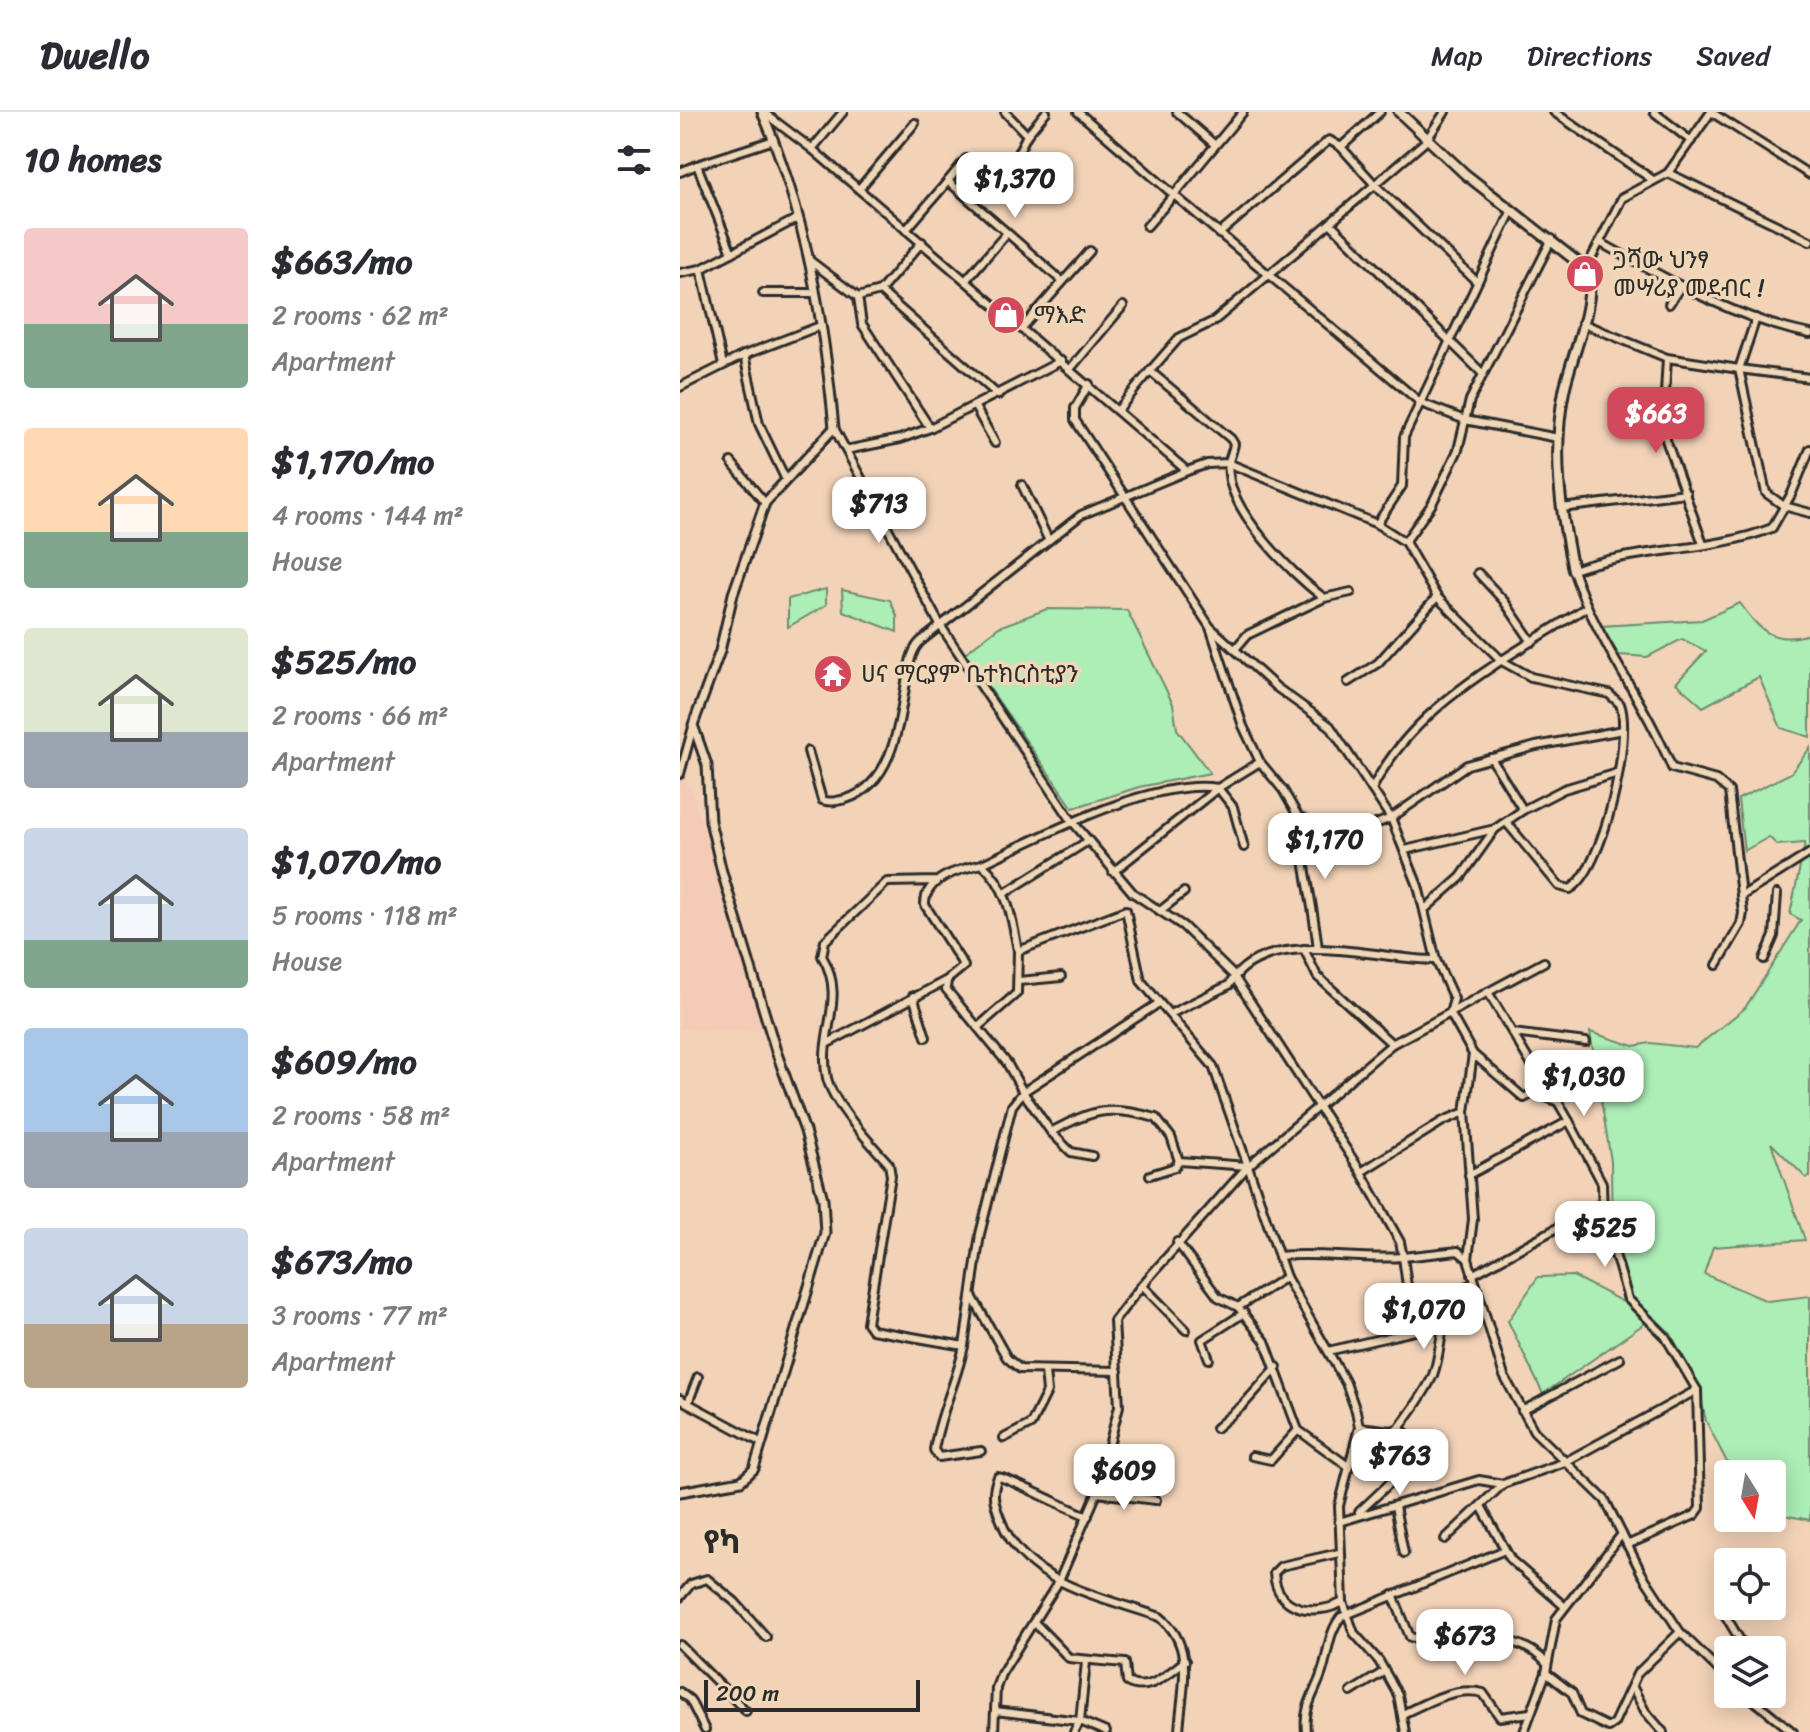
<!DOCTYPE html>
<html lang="en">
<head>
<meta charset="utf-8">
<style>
  body { margin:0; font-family:Sriracha,"Noto Sans Ethiopic",sans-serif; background:#f2f2f3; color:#2b2b33; height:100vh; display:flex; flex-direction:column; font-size:30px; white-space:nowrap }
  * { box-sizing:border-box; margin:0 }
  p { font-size:26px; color:#7c7c81 }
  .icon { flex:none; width:44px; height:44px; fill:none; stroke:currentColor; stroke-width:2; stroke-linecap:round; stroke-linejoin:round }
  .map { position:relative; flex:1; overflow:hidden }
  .sheet { display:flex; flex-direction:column; background:#fff; width:680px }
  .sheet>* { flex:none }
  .needle { width:52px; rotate:169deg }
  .fabs { position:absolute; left:1034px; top:1348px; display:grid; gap:16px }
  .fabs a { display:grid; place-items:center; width:72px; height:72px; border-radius:8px; background:#fff; box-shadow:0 4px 20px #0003; font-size:40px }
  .scale { position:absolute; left:24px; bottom:20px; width:216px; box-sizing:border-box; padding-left:8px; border:4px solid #2b2b2b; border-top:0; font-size:22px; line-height:28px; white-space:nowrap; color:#2b2b2b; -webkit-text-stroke:6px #f0d7b7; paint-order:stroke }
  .price { position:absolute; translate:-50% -68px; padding:0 18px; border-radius:16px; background:#fff; color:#222; font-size:26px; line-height:52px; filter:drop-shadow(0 2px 4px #0008) }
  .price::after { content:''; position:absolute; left:50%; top:48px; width:24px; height:18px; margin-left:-12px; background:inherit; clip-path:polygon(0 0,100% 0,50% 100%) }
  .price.active { background:#d1495b; color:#fff }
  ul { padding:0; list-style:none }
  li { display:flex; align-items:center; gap:24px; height:200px; padding:0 24px }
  li span { display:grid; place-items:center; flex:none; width:224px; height:160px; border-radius:8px; color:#555 }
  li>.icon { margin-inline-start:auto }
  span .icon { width:96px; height:96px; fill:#fffc; stroke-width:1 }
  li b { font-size:34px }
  h2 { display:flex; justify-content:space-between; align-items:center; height:96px; padding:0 24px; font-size:34px }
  header { display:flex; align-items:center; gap:48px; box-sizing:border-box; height:112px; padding:0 40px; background:#fff; border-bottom:2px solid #e1e1e2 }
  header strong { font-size:38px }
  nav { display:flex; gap:44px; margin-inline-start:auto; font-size:28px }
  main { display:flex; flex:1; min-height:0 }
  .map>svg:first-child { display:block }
</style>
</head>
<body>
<header>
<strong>Dwello</strong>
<nav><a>Map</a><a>Directions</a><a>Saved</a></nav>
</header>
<main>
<section class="sheet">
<h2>10 homes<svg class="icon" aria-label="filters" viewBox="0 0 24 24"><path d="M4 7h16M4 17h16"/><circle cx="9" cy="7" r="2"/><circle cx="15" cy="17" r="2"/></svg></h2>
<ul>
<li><span style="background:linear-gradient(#f6c9c9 60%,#7fa58c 0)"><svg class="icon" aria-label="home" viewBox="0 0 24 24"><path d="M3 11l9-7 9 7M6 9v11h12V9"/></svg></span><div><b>$663/mo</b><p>2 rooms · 62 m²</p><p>Apartment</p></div></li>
<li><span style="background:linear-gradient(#ffd9b3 65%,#7fa58c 0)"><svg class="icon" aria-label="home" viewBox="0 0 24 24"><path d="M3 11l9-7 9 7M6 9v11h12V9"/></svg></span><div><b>$1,170/mo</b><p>4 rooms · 144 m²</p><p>House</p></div></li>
<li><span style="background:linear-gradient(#dfe7d0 65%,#9aa5b1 0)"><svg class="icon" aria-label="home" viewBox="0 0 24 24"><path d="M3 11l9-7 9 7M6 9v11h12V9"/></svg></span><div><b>$525/mo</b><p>2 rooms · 66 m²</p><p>Apartment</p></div></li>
<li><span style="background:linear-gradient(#c9d6e8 70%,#7fa58c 0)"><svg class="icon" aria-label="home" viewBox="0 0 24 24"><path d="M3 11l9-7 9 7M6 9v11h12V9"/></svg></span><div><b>$1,070/mo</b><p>5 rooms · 118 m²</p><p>House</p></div></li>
<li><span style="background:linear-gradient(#a9c7e8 65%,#9aa5b1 0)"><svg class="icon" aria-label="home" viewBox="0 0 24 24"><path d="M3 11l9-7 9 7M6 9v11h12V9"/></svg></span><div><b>$609/mo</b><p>2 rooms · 58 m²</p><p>Apartment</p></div></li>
<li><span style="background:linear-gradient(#c9d6e8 60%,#b9a48a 0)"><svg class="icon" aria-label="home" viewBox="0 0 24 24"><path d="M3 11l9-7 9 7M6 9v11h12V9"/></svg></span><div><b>$673/mo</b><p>3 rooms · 77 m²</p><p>Apartment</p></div></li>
</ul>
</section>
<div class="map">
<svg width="1130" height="1620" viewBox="0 0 1130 1620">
  <rect width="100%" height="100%" fill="#f3d3b8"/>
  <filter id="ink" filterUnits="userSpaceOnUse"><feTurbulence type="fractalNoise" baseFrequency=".0125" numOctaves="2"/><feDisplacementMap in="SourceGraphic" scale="16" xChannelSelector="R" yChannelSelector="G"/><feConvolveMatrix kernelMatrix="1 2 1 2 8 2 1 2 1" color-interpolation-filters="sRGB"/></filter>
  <g filter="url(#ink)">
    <path fill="#f3cbb7" d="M0 666 10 674 86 919 0 917Z"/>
    <g fill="#adedb6" stroke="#6c8c70" stroke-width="2">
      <path d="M146 477V493L108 515V487Z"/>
      <path d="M162 478 210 488 217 504V520L163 499Z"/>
      <path d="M1060 491C1080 519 1093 533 1130 522V625L1101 616 1079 565 1023 595 996 571 1026 539 1002 527 967 545 939 543 921 514 1022 508Z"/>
      <path d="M367 497 447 498 493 592 497 617 530 661 459 675 393 696 285 541 319 515Z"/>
      <path d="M1130 636V1065L1126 1066 1091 1031 1125 1128 1033 1135 1024 1162 1087 1189 1130 1184V1408L1092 1401V1362H1053L1026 1309 1018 1273 991 1222 974 1205 863 1282 828 1209 858 1165 893 1164 943 1190 932 1137 931 1049 910 920 954 934 970 931 1015 936 1065 896 1121 808 1110 802 1125 731 1097 733 1089 725 1064 739 1058 687 1111 661Z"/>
    </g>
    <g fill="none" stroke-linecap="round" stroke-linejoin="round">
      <defs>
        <g id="minor">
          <path d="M83 0 132 37"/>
          <path d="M163 0 132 37 507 359 527 352 548 351 697 412"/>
          <path d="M325 0 347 23"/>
          <path d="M398 0 494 83 467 114"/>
          <path d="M497 0 534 32"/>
          <path d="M563 0 494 83 741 291 785 308 878 326"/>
          <path d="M765 0 746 29 650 111 802 261"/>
          <path d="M874 0 973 68"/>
          <path d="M974 0 1011 29"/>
          <path d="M1031 0 1130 63"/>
          <path d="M661 35 700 0"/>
          <path d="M338 41 347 23 366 0"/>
          <path d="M286 47 268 69 382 169"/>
          <path d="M0 60 17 53"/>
          <path d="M988 61 1130 129"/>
          <path d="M179 77 235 11"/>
          <path d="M226 118 268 69"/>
          <path d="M539 122 649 28 661 35 695 73 796 169"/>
          <path d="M242 130 200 179 318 283"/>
          <path d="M921 131C987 167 1055 207 1130 222"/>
          <path d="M52 141 17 53 94 28"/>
          <path d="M129 148 178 185 200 179"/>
          <path d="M907 155 942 86 988 61 1031 0"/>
          <path d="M21 157 43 253"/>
          <path d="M0 161 21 157 118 106"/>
          <path d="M286 168 327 121"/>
          <path d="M83 181H135"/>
          <path d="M178 185 182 212 250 316"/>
          <path d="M989 192 1000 175"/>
          <path d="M1076 206 1059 257 1130 266"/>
          <path d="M902 211 987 246 1059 257 1086 381 1104 394 1130 401"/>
          <path d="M342 216 410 139"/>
          <path d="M987 246 984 298 986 328 1023 432"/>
          <path d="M391 256 443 194"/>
          <path d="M409 272 395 296V308L530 515 563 614 580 650 603 678 618 704 655 726 663 725 711 706 787 653 856 634 943 618"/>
          <path d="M0 275 64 243"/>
          <path d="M295 295 315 331"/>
          <path d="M438 298 470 259"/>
          <path d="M154 316 260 513 392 709 453 781 503 814 553 863 681 1060 720 1130 723 1145 778 1139 788 1147"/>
          <path d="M166 338 220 327 250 316 381 249"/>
          <path d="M51 350 85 391"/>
          <path d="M105 366 79 312 64 243 140 214"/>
          <path d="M342 373 368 427"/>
          <path d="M881 396 1006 381"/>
          <path d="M725 430 697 412 722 374 724 325 831 100"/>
          <path d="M798 461 824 489 852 530"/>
          <path d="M644 486 671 480"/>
          <path d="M556 536 567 523 644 486C612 462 542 394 549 350 550 344 553 339 554 332L551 327 470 259 499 226 534 209 650 111"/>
          <path d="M668 570 698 551 757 485"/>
          <path d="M128 639 142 688C150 691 157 689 166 687 213 672 219 611 226 570 229 556 230 539 241 529L401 403 507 359"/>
          <path d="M811 646 843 698"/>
          <path d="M0 662 13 615"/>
          <path d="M692 677C735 591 828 546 905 496"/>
          <path d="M618 704C622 748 633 792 638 837"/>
          <path d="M827 711 879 774 890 777C923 760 953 625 940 592L929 582 851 565 822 549 757 485 725 430 752 392 778 338 790 288 872 127"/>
          <path d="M725 738 815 717"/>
          <path d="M302 752C362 724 471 666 538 676L553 695 564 735"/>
          <path d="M433 760 538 676 580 650"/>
          <path d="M257 769 207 770 145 829 142 844C168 887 137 922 147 966 153 992 191 1032 209 1052L211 1064 187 1211 192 1218 284 1234 300 1122 332 994 343 980 327 951 266 877 267 868 284 854 245 793C244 766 280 757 302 752 328 775 332 807 338 839L446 798 461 869 533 954 568 1054 712 932 770 901 774 887 756 848 738 774 711 706 650 614 596 575 530 515"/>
          <path d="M325 781 408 729"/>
          <path d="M1063 783 1130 741"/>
          <path d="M745 797 781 765 815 717 843 698 884 677 938 661"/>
          <path d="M480 799 504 780"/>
          <path d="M624 837 637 864 712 932"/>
          <path d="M1084 847 1094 824 1097 782"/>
          <path d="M1037 853 1061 812 1063 801 1049 679 1036 668 992 656C964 587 916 529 893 458 957 435 1029 441 1092 416L1112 381 1130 337"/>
          <path d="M339 869 381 865"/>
          <path d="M808 880 864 850"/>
          <path d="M233 884 246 925"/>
          <path d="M479 891 343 980 371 1020C414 997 428 993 476 1006L491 1025 499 1049 568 1054"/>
          <path d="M492 901 549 873C585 811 697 848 756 848"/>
          <path d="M298 915 337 881 338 839"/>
          <path d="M833 921 906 930"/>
          <path d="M148 931 267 868"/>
          <path d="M785 1000 793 942 770 901 808 880 851 952 881 962 907 980"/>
          <path d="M889 1009 922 1071 923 1101 948 1187 985 1224 1017 1278 1020 1396 1015 1403 947 1433"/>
          <path d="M371 1020 391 1040 412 1044"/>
          <path d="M681 1060 763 1009 785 1000 793 1107 788 1147 824 1264 854 1319 925 1388 962 1462 1000 1520 1048 1567"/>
          <path d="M470 1063 495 1055 499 1049"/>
          <path d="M789 1063 889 1009 878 990 855 980 844 986 793 942"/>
          <path d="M497 1130 538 1185 558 1195 585 1229 618 1318 668 1354"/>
          <path d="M599 1144C641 1140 681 1148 723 1145L733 1217"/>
          <path d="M792 1163 922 1091"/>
          <path d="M462 1173 568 1054 606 1165 666 1271 676 1299 679 1315 659 1394 663 1490 674 1521 699 1549 718 1583 725 1620"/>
          <path d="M292 1184 327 1246 340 1257 438 1259"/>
          <path d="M558 1195 606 1165"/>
          <path d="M284 1234C276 1272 260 1300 254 1338L259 1345 301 1339"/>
          <path d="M648 1239 765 1212"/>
          <path d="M529 1247 522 1228 564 1201"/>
          <path d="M0 1287 82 1331"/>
          <path d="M8 1291 18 1265"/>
          <path d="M842 1299 940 1247"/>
          <path d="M679 1315 712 1319 719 1316C731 1299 745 1282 753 1263 765 1232 757 1182 795 1171"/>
          <path d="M536 1316 563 1293 597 1255"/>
          <path d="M324 1326 351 1312 367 1280 365 1259"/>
          <path d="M572 1344 591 1348 618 1318"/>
          <path d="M417 1381 476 1388"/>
          <path d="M715 1394 724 1441"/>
          <path d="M801 1394 831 1448 884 1494"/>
          <path d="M679 1400 712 1369 719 1316 736 1330 747 1348"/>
          <path d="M408 1404C392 1399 324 1364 318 1365 311 1381 314 1391 320 1406 343 1472 421 1484 480 1505 517 1535 501 1579 499 1620"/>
          <path d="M659 1410 799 1368 823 1372"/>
          <path d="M765 1427 823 1372 885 1350 1017 1278"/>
          <path d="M659 1441 601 1454 594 1461C596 1499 635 1505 663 1490"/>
          <path d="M713 1483 730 1525C775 1536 832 1510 867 1552"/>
          <path d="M0 1485 11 1472 27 1467 55 1490 86 1525"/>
          <path d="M1042 1498 1066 1538"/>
          <path d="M355 1511 389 1546 445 1551 447 1570C469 1582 488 1561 505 1549"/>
          <path d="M0 1533 66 1599"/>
          <path d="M406 1550 400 1609 426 1620"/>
          <path d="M866 1561 892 1581 901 1602 928 1615 934 1611 957 1562 1000 1520"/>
          <path d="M952 1574 965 1599 983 1620"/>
          <path d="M0 1580 10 1588 25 1618"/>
          <path d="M671 1580 705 1559"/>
          <path d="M1066 1582 1113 1620"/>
          <path d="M315 1599 400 1609 394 1620"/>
          <path d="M723 1602C747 1590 776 1574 803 1581L820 1605 850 1601"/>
          <path d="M314 1620 316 1576 321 1562 379 1469 417 1381 439 1294 434 1209 462 1173 506 1218"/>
          <path d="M626 1620C623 1594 635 1582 642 1560 648 1542 648 1521 661 1505L825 1438"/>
          <path d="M844 1620 866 1561 876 1507 942 1422"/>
        </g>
        <path id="tertiary" d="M0 1380 61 1369 74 1357 145 1121 143 1087 125 1019 96 939 42 760 30 709 27 653 13 613 40 539 53 482 85 391 154 316C144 209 125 99 82 0"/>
        <path id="secondary" d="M719 0 785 62 909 159C914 199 892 241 884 279 872 340 880 398 893 458"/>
      </defs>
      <use href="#minor" stroke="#2b2b2b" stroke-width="12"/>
      <use href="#tertiary" stroke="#2b2b2b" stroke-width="13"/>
      <use href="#secondary" stroke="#2b2b2b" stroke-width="14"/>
      <use href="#minor" stroke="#f0d7b7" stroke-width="6"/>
      <use href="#tertiary" stroke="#f0d7b7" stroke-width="7"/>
      <use href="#secondary" stroke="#f0d7b7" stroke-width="8"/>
    </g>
  </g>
  <defs>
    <symbol id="shop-disc" viewBox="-11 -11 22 22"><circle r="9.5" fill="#d1495b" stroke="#f0d7b7"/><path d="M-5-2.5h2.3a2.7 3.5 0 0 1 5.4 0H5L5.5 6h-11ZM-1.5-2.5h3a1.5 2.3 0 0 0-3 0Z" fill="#fff"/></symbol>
    <symbol id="temple-disc" viewBox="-11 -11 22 22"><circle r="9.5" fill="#d1495b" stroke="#f0d7b7"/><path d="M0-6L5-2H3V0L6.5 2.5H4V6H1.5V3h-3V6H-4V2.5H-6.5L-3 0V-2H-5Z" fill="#fff"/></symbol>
  </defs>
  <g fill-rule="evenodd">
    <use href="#shop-disc" x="883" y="140" width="44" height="44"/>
    <use href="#shop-disc" x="304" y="181" width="44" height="44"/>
    <use href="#temple-disc" x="131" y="540" width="44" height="44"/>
  </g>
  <g text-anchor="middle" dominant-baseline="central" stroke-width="7" stroke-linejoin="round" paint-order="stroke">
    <g font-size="24" fill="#2b2b2b" stroke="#f0d7b7" text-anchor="start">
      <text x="933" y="148">ጋሻው ህንፃ<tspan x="933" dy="28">መሣሪያ መደብር !</tspan></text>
      <text x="354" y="203">ማእድ</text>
      <text x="181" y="562">ሀና ማርያም ቤተክርስቲያን</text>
    </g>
    <g font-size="32" font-weight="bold" fill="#2b2b2b" stroke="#f0d7b7">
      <text x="42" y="1430">የካ</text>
    </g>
  </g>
</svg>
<div class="fabs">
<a><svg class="needle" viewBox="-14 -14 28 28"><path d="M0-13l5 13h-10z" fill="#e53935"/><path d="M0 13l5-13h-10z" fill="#7c7c81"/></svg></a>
<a><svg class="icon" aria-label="locate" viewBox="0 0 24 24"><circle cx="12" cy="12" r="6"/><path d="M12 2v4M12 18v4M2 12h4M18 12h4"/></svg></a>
<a><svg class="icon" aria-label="layers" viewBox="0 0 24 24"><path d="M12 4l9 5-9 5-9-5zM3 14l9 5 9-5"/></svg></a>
</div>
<div class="scale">200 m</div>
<b class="price" style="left:335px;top:108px">$1,370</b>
<b class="price active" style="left:976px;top:343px">$663</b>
<b class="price" style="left:199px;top:433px">$713</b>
<b class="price" style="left:645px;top:769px">$1,170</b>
<b class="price" style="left:904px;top:1006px">$1,030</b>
<b class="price" style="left:925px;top:1157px">$525</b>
<b class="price" style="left:744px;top:1239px">$1,070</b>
<b class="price" style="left:720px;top:1385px">$763</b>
<b class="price" style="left:444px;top:1400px">$609</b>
<b class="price" style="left:785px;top:1565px">$673</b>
</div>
</main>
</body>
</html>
